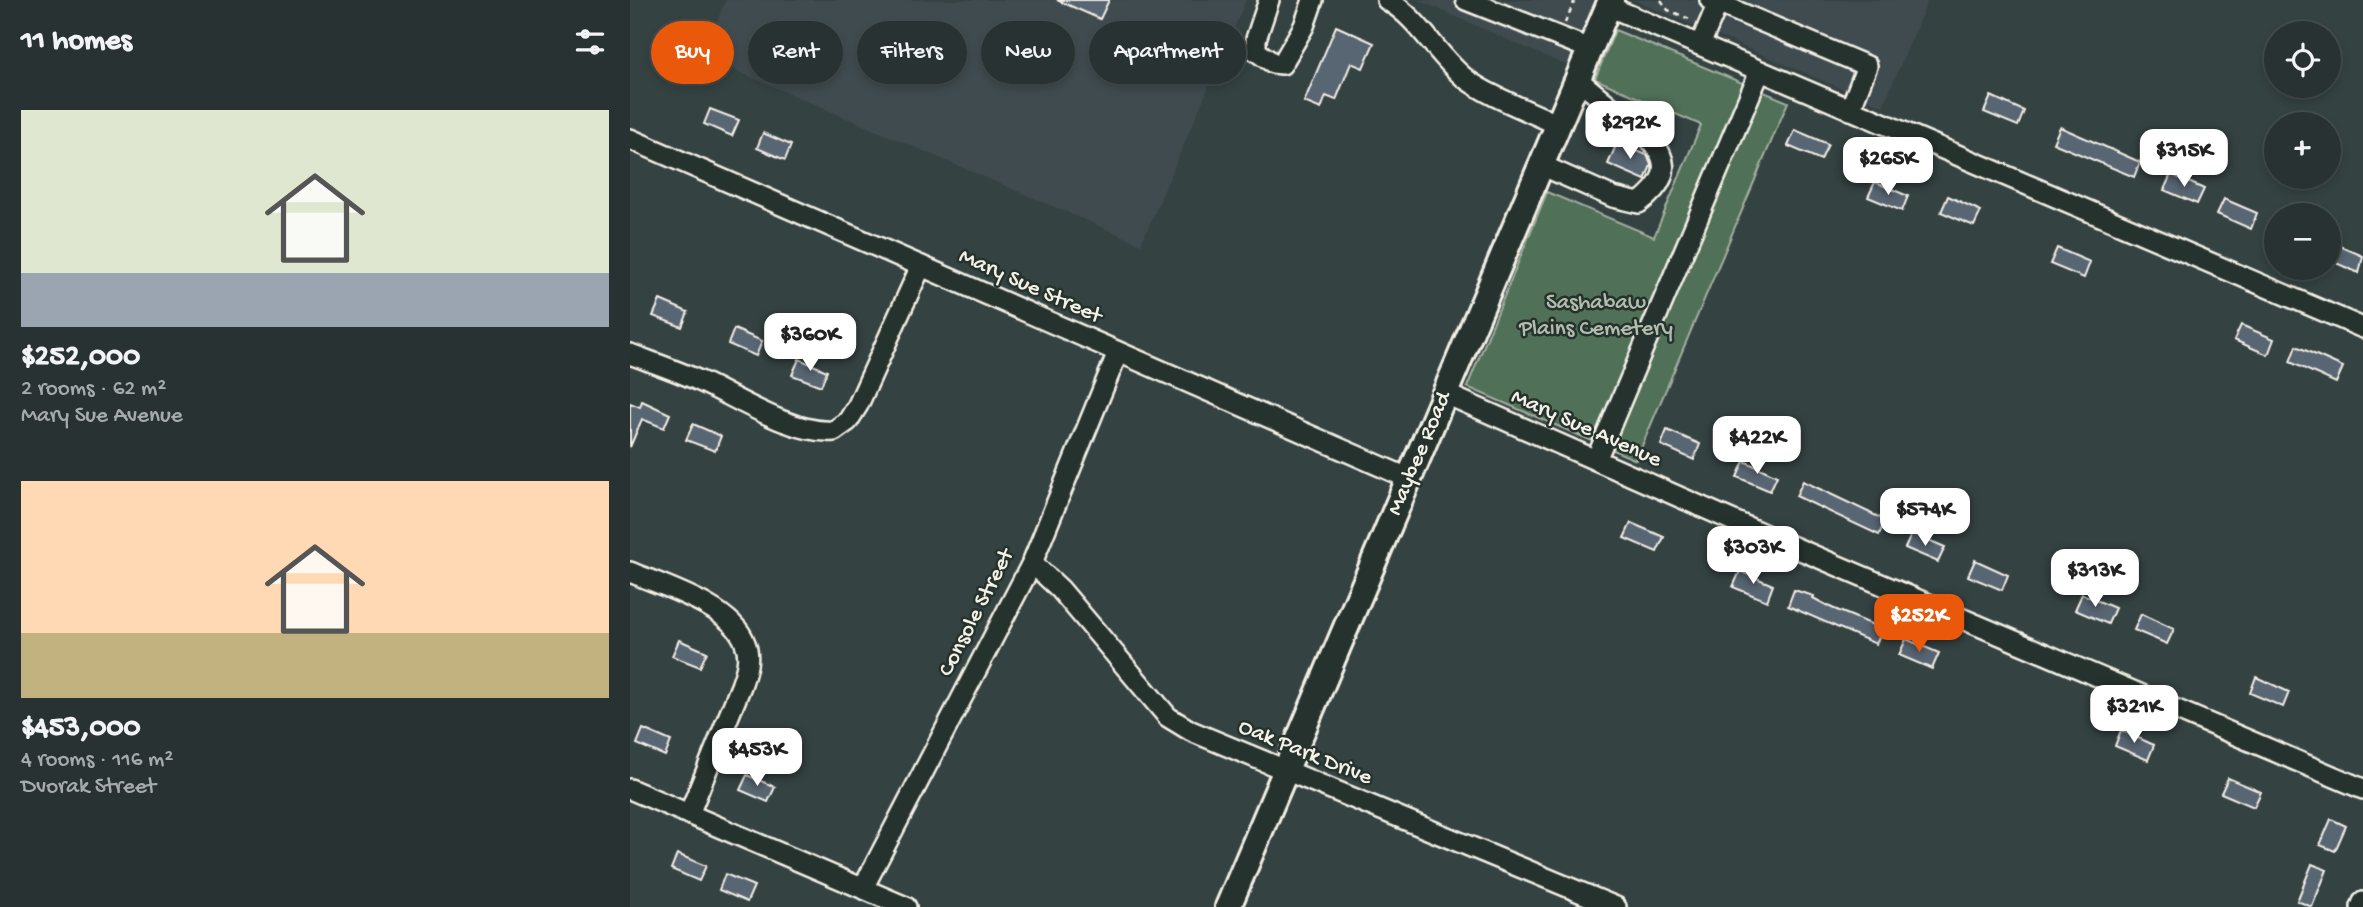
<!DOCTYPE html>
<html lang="en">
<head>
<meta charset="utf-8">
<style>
  body { margin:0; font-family:"Gochi Hand",sans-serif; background:#303a3a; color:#f1f3f6; height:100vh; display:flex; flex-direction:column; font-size:26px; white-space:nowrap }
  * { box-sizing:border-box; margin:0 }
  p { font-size:23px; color:#a5aaac }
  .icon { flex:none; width:38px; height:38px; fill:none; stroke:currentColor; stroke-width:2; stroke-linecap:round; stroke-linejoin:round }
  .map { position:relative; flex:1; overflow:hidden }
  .panel { display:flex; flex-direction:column; background:#283232; width:630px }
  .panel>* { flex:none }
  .top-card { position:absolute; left:21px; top:21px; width:665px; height:63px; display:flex; gap:14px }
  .tools { position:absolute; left:1634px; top:21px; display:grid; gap:14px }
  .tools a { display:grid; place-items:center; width:77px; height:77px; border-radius:50%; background:#283232; box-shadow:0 4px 10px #0003,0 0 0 2px #444d4d; font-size:35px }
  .price { position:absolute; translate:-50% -60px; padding:0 16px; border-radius:14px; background:#fff; color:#222; font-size:23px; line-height:46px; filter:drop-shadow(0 2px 4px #0008) }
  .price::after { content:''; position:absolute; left:50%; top:42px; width:21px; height:16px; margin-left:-10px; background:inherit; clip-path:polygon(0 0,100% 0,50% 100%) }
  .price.on { background:#ea580c; color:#fff }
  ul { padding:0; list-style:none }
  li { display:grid; align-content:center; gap:14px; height:371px; padding:0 21px }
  li span { display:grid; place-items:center; height:217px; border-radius:0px; color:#555 }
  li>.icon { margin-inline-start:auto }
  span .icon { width:126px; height:126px; fill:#fffc; stroke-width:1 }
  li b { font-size:30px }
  h2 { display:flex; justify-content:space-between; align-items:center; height:84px; padding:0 21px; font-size:30px }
  .chip { padding:0 24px; border-radius:32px; background:#283232; box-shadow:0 4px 10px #0003,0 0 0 2px #444d4d; font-size:24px; line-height:63px }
  .chip.on { background:#ea580c; color:#fff }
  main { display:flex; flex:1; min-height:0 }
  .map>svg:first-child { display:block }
</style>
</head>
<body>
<main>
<section class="panel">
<h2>11 homes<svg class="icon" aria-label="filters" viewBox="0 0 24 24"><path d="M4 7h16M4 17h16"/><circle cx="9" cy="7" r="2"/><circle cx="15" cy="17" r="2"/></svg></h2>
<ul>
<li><span style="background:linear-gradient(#dfe7d0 75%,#9aa5b1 0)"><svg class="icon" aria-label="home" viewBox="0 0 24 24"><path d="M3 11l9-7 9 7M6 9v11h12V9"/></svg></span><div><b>$252,000</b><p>2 rooms · 62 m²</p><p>Mary Sue Avenue</p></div></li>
<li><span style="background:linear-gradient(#ffd9b3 70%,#c2b280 0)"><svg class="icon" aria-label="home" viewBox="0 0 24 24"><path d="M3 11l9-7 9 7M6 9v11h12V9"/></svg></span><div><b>$453,000</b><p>4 rooms · 116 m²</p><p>Dvorak Street</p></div></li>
</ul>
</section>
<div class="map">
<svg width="1733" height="907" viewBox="0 0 1733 907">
  <rect width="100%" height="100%" fill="#354242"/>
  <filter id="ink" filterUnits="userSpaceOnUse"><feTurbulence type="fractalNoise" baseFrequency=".0143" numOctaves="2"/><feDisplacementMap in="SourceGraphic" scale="14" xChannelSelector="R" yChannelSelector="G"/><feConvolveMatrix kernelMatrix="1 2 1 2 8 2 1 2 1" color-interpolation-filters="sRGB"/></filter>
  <g filter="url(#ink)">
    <g fill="#404c50">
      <path d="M96 0H616L511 244 72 56Z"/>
      <path d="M788 0H968L940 67Z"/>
      <path d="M1004 0H1298L1253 106Z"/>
    </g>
    <path fill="#517059" stroke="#a2b0a0" stroke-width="2" d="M985 30 1158 102 1006 460 837 387 917 192 1024 237 1071 125 965 79Z"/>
    <g fill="#586572" stroke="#f4f1e8" stroke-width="2">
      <path d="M427 0H479L470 19Z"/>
      <path d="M706 26 744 43 733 68 721 63 706 100 696 96 691 109 674 102Z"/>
      <path d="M1361 96 1394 111 1388 126 1354 112Z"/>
      <path d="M80 109 109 120 102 136 74 124Z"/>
      <path d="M1430 127 1510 162 1504 177 1423 143Z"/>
      <path d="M1165 130 1198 144 1191 160 1158 146Z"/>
      <path d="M133 133 161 145 155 160 127 148Z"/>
      <path d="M987 143 1017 155 1021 165 1015 180 978 164Z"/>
      <path d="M1541 174 1574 189 1567 204 1534 190Z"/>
      <path d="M1245 182 1278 196 1272 211 1238 197Z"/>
      <path d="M1318 196 1351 211 1344 226 1311 212Z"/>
      <path d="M1594 199 1627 213 1621 229 1587 214Z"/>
      <path d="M1703 243 1733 256 1729 273 1699 260Z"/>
      <path d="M1427 248 1460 262 1454 278 1420 264Z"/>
      <path d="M30 300 58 312 52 327 23 316Z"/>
      <path d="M1611 325 1644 339 1638 355 1604 340Z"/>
      <path d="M104 329 132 341 126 356 98 344Z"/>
      <path d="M1666 346 1713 367 1706 383 1660 362Z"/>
      <path d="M169 359 197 371 191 386 162 375Z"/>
      <path d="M12 401 40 414 34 428 12 419 0 447V403L10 407Z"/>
      <path d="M63 424 91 436 85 451 56 440Z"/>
      <path d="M1037 430 1070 444 1064 460 1031 445Z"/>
      <path d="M1114 461 1147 476 1140 491 1107 477Z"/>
      <path d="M1173 481 1255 520 1249 535 1166 496Z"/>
      <path d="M1001 523 1034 537 1027 552 994 538Z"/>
      <path d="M1282 533 1315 547 1308 562 1275 548Z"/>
      <path d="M1345 560 1378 575 1372 590 1338 576Z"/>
      <path d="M1110 571 1143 585 1137 601 1103 587Z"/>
      <path d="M1164 590 1184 596 1183 598 1202 608 1253 629 1246 644 1158 606Z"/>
      <path d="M1452 594 1485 608 1478 624 1445 610Z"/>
      <path d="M1511 614 1544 629 1537 644 1504 630Z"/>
      <path d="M1276 639 1309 653 1302 669 1269 655Z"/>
      <path d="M49 640 77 652 70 667 42 656Z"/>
      <path d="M1626 677 1659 692 1653 707 1620 693Z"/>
      <path d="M13 729 41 741 35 756 7 744Z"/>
      <path d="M1491 730 1524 745 1518 760 1485 746Z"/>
      <path d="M117 775 145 787 138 802 110 790Z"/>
      <path d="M1598 778 1631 792 1624 807 1591 793Z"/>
      <path d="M1701 819 1716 826 1705 851 1690 845Z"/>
      <path d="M47 854 76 866 69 881 41 869Z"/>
      <path d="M1682 864 1697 870 1682 907 1667 901Z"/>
      <path d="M95 874 124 886 117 902 89 890Z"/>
    </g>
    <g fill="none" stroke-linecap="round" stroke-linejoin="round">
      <defs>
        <g id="minor">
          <path d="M639 0 626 39V51L643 63 652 64 674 26 683 0"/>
          <path d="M757 0C790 19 806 55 836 79 860 97 900 111 928 125"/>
          <path d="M836 0 960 49"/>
          <path d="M1080 0 1237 66 1220 110"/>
          <path d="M978 6 1733 328"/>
          <path d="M1070 45 1088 3"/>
          <path d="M0 139 780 479"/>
          <path d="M911 165 983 197 1009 203C1060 165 1021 138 986 111 973 101 960 89 947 79"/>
          <path d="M0 354C24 363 48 371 72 382 109 399 162 434 204 431L218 421 228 405 291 266"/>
          <path d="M816 394 1140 537 1733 789"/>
          <path d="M966 460 1130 71"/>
          <path d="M402 563 430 589 538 717 561 731 986 907"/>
          <path d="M0 572C33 586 103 607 115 643 121 657 116 672 111 686L59 814"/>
          <path d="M0 789 276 907"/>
          <path d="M233 888 402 563 488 352"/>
          <path d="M1731 907 1733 902"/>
        </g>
        <path id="major" d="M598 907 981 0"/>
      </defs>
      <use href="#minor" stroke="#f4f1e8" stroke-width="24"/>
      <use href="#major" stroke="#f4f1e8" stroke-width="30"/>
      <g stroke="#f4f1e8" stroke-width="2.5" stroke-dasharray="5 5" stroke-linecap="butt">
        <path d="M1031 0 1038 10 1062 20"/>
        <path d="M935 23 945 0"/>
      </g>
      <use href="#minor" stroke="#26332d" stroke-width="19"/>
      <use href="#major" stroke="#26332d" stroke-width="24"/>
    </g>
  </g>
  <g text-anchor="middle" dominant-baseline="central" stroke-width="5" stroke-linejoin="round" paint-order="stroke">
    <g font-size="23" fill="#f4f1e8" stroke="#26332d">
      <text transform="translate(400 287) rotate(24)">Mary Sue Street</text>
      <text transform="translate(956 429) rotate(24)">Mary Sue Avenue</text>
      <text transform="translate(790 454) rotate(-67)">Maybee Road</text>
      <text transform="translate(347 613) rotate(-63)">Console Street</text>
      <text transform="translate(675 753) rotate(22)">Oak Park Drive</text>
    </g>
    <g font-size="23" fill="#b3bdaf" stroke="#26332d">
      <text x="966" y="303">Sashabaw<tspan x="966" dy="26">Plains Cemetery</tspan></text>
    </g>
  </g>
</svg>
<div class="tools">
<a><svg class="icon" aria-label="locate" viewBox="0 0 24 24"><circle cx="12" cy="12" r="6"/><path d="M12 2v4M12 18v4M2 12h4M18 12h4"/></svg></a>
<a>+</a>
<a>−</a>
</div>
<b class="price" style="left:1000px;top:161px">$292K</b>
<b class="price" style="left:1554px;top:189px">$315K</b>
<b class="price" style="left:1258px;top:197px">$265K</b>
<b class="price" style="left:180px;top:373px">$360K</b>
<b class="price" style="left:1127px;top:476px">$422K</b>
<b class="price" style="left:1295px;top:548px">$574K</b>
<b class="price" style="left:1123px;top:586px">$303K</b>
<b class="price" style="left:1465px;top:609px">$313K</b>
<b class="price on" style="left:1289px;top:654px">$252K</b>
<b class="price" style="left:1504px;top:745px">$321K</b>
<b class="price" style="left:127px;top:788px">$453K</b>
<div class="top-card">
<a class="chip on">Buy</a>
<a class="chip">Rent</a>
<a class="chip">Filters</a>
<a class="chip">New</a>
<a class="chip">Apartment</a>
</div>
</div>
</main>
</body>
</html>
